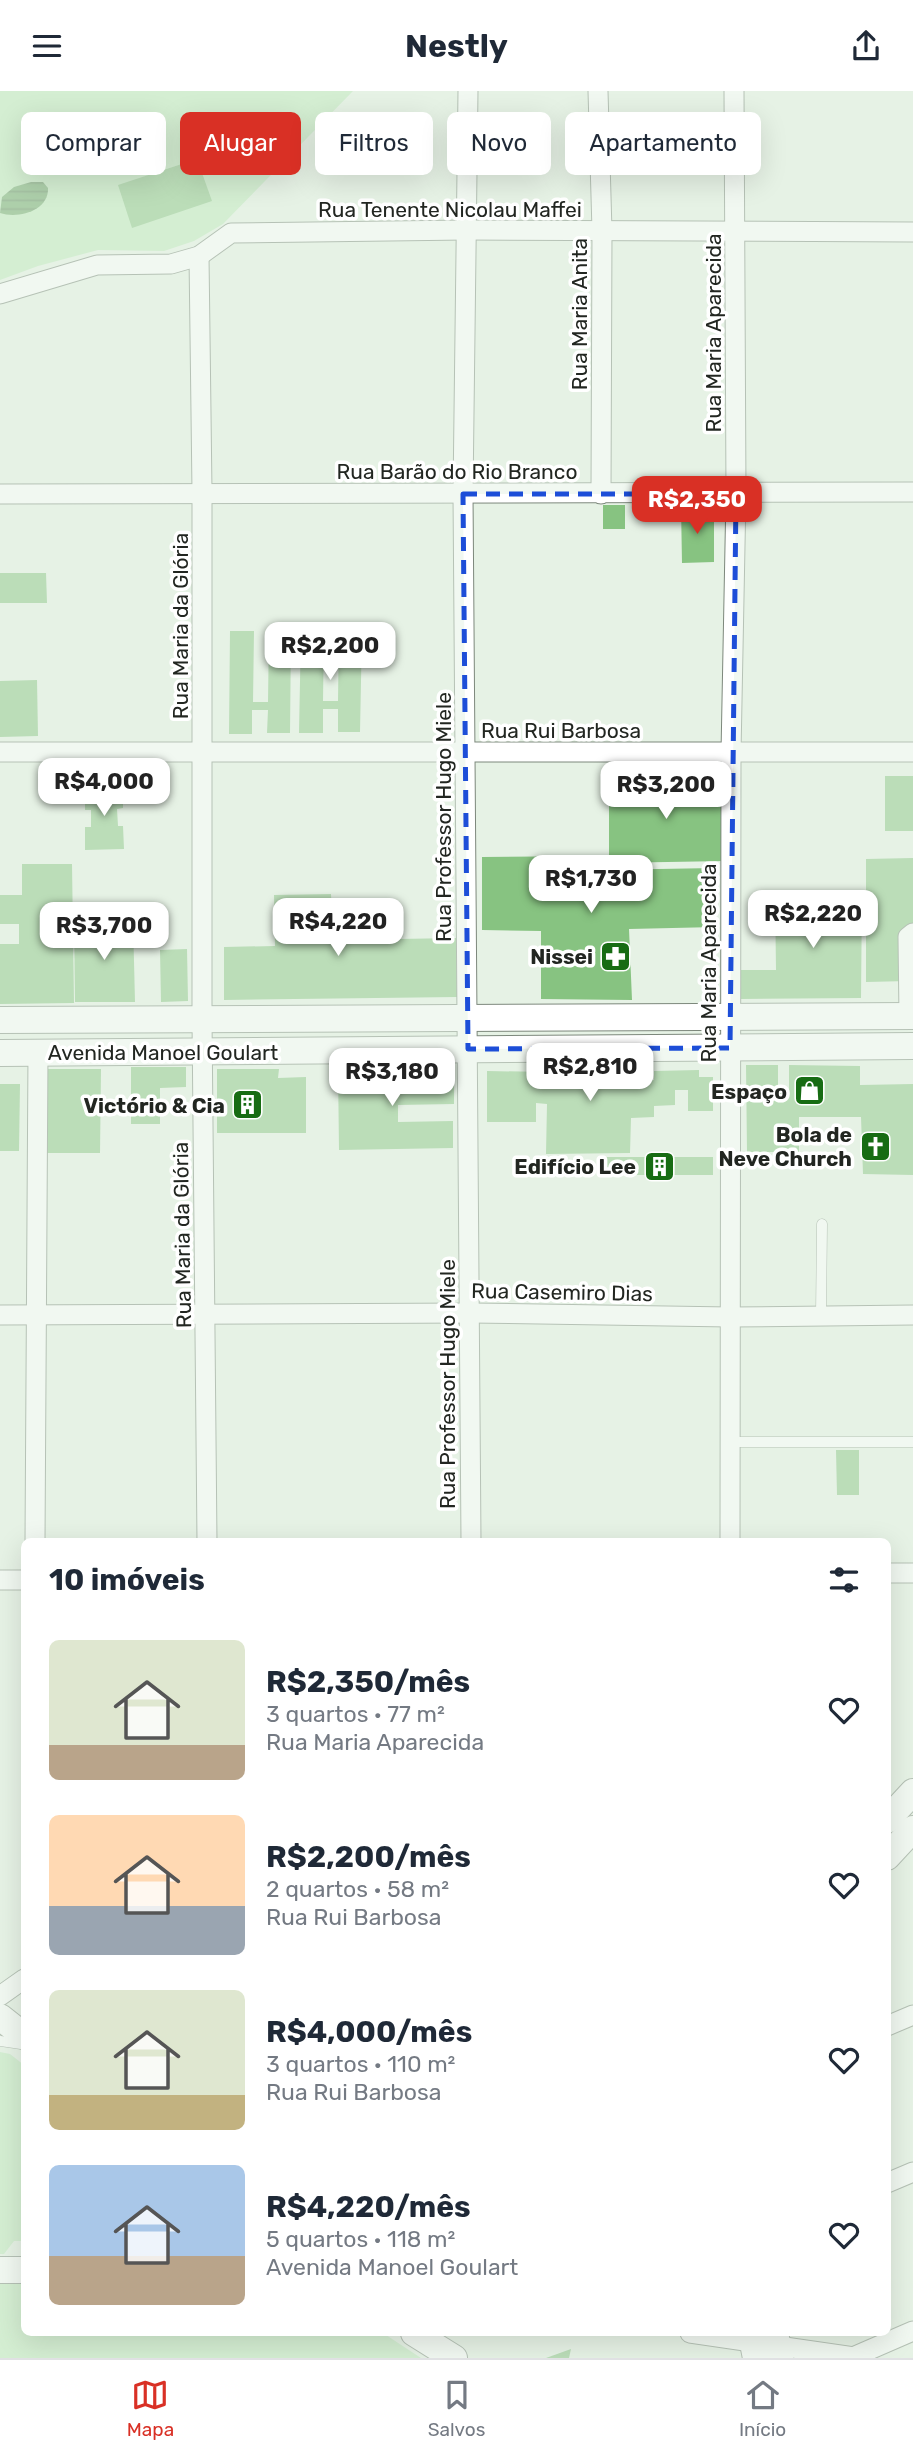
<!DOCTYPE html>
<html lang="pt">
<head>
<meta charset="utf-8">
<style>
  body { margin:0; font-family:Rubik,sans-serif; background:#f2f2f3; color:#1f2937; height:100vh; display:flex; flex-direction:column; font-size:26px; white-space:nowrap }
  * { box-sizing:border-box; margin:0 }
  p { font-size:23px; color:#747a83 }
  .icon { flex:none; width:38px; height:38px; fill:none; stroke:currentColor; stroke-width:2; stroke-linecap:round; stroke-linejoin:round }
  .map { position:relative; flex:1; overflow:hidden }
  .panel { position:absolute; left:21px; top:1447px; width:870px; height:798px; display:flex; flex-direction:column; background:#fff; border-radius:10px; box-shadow:0 7px 28px #0002 }
  .panel>* { flex:none }
  .hud { position:absolute; left:21px; top:21px; width:872px; height:63px; display:flex; gap:14px }
  .price { position:absolute; translate:-50% -60px; padding:0 16px; border-radius:14px; background:#fff; color:#222; font-size:23px; line-height:46px; filter:drop-shadow(0 2px 4px #0008) }
  .price::after { content:''; position:absolute; left:50%; top:42px; width:21px; height:16px; margin-left:-10px; background:inherit; clip-path:polygon(0 0,100% 0,50% 100%) }
  .price.selected { background:#d93025; color:#fff }
  ul { padding:0; list-style:none }
  li { display:flex; align-items:center; gap:21px; height:175px; padding:0 28px }
  li span { display:grid; place-items:center; flex:none; width:196px; height:140px; border-radius:10px; color:#555 }
  li>.icon { margin-inline-start:auto }
  span .icon { width:84px; height:84px; fill:#fffc; stroke-width:1 }
  li b { font-size:30px }
  h2 { display:flex; justify-content:space-between; align-items:center; height:84px; padding:0 28px; font-size:30px }
  .chip { padding:0 24px; border-radius:10px; background:#fff; box-shadow:0 7px 28px #0002; font-size:24px; line-height:63px }
  .chip.selected { background:#d93025; color:#fff }
  header { display:flex; justify-content:space-between; align-items:center; height:91px; padding:0 28px; background:#fff; font-size:32px; font-weight:700 }
  .menu { display:flex; justify-content:space-around; align-items:center; height:98px; border-top:2px solid #e0e1e3; background:#fff; font-size:19px; color:#747a83 }
  .menu a { display:grid; justify-items:center; gap:4px }
  .menu .selected { color:#d93025 }
  .map>svg:first-child { display:block }
</style>
</head>
<body>
<header><svg class="icon" aria-label="menu" viewBox="0 0 24 24"><path d="M4 6h16M4 12h16M4 18h16"/></svg>Nestly<svg class="icon" aria-label="share" viewBox="0 0 24 24"><path d="M12 15V3M7 8l5-5 5 5M5 13v7h14v-7"/></svg></header>
<div class="map">
<svg width="913" height="2267" viewBox="0 0 913 2267">
  <defs>
    <pattern id="water-rules" width="6" height="5" patternUnits="userSpaceOnUse" patternTransform="scale(1.75)"><rect width="6" height="5" fill="#69a463"/><path d="M0 2.5h6" fill="none" stroke="#568551"/></pattern>
  </defs>
  <rect width="100%" height="100%" fill="#e6f2e5"/>
  <g fill="#bfe8bb">
    <path d="M0 0H353L223 133 194 150 164 160 98 159 38 175 0 189Z"/>
    <path d="M0 1961 10 1963 24 1974V2150H14L4 2163H0Z"/>
    <path d="M0 2191H24V2242H383L421 2267H0Z"/>
  </g>
  <path fill="url(#water-rules)" d="M31 91H43L48 97C49 120 18 128 0 122L2 106 14 96Z"/>
  <g fill="#87c381">
    <path d="M197 68 212 110 132 137 118 94Z"/>
    <path d="M697 413V427H714V471L682 472 681 414Z"/>
    <rect x="603" y="414" width="22" height="24"/>
    <path d="M0 482H46L47 512H0Z"/>
    <path d="M339 538 362 539 360 641H338V618H323V642H299L301 539H324L323 610H338Z"/>
    <path d="M269 539 291 540 290 642H267L268 619H252V643H229L230 540H254L253 611H268Z"/>
    <path d="M37 589 38 645 0 646V590Z"/>
    <path d="M702 685 709 692 719 695 721 705 727 709 726 770 609 772V687L677 688 691 692Z"/>
    <rect x="885" y="685" width="28" height="55"/>
    <path d="M123 695V717L117 718 118 735H123L124 758 85 759V736H91V719H85V696Z"/>
    <path d="M601 765V779L715 777 716 836 629 838 632 909 541 908V840L482 839V766Z"/>
    <path d="M913 767V841L908 890 866 891V768Z"/>
    <path d="M22 773H72L74 912 0 913V853H19V833H0V804H22Z"/>
    <path d="M862 802 861 907 741 908V879H776L775 803Z"/>
    <path d="M331 803 332 826 398 825V848L456 847 457 906 224 909V856L275 855 274 804Z"/>
    <path d="M74 830H133L135 911H75Z"/>
    <path d="M187 858 188 910 161 911 160 859Z"/>
    <path d="M746 974H778V999H789V974L860 975V994L913 993V1084L863 1083 861 1026H799V1061H747Z"/>
    <path d="M547 975 630 976V990L654 989V980L699 979V986H713V1020H688V999H675V1014L654 1015V1026L631 1027 630 1062 546 1063 547 1013 536 1012V1031H487V980L547 981Z"/>
    <path d="M131 976H186V996L160 997V1033H131Z"/>
    <path d="M338 977 454 979V1013L398 1014V1031L453 1030V1057L339 1059Z"/>
    <path d="M48 978H101L100 1062H47Z"/>
    <path d="M217 978H279L278 987 306 986V1042H217Z"/>
    <path d="M0 993H20L19 1060H0Z"/>
    <rect x="605" y="1066" width="108" height="18"/>
    <path d="M836 1359H859V1404H837Z"/>
    <path d="M571 2258 569 2267H546Z"/>
  </g>
  <g fill="none" stroke-linecap="round" stroke-linejoin="round">
    <defs>
      <g id="lane">
        <path d="M821 1225 822 1133"/>
        <path d="M731 1351H913"/>
        <path d="M0 1950 21 1953"/>
      </g>
      <g id="street">
        <path d="M468 0 463 403 471 1451"/>
        <path d="M598 0 602 140 601 403"/>
        <path d="M199 165 202 401V929L207 1451"/>
        <path d="M0 203 97 174 171 173 199 165 231 142 466 139 913 141"/>
        <path d="M0 403 913 401"/>
        <path d="M0 661H913"/>
        <path d="M909 925 908 846 913 842"/>
        <path d="M0 1224 470 1222 730 1226 913 1224"/>
        <path d="M35 1451 38 961"/>
        <path d="M730 1451 731 662 736 403 734 0"/>
        <path d="M887 1482H913"/>
        <path d="M0 1489H24"/>
        <path d="M0 1905 24 1888"/>
        <path d="M887 1935 913 1924"/>
        <path d="M887 2092 913 2081"/>
        <path d="M690 2242 861 2267"/>
        <path d="M853 2266 913 2240"/>
      </g>
      <g id="secondary">
        <path d="M0 929 913 925"/>
        <path d="M0 962 913 955"/>
        <path d="M887 1729 913 1701"/>
        <path d="M887 1766 913 1738"/>
        <path d="M0 1926 24 1945"/>
        <path d="M0 2179H24"/>
        <path d="M414 2242 454 2267"/>
        <path d="M751 2242 756 2267"/>
        <path d="M775 2242 780 2267"/>
      </g>
    </defs>
    <use href="#lane" stroke="#7d887c" stroke-width="11"/>
    <use href="#street" stroke="#7d887c" stroke-width="21"/>
    <use href="#secondary" stroke="#7d887c" stroke-width="28"/>
    <use href="#lane" stroke="#fff" stroke-width="10"/>
    <use href="#street" stroke="#fff" stroke-width="19"/>
    <use href="#secondary" stroke="#fff" stroke-width="26"/>
  </g>
  <path d="M0 0H913V2267H0ZM463 403H736L730 957 468 958Z" fill="#e6f2e5" fill-opacity=".55" fill-rule="evenodd"/>
  <path fill="none" stroke="#1d4ed8" stroke-width="5" stroke-dasharray="14 9" stroke-linejoin="round" d="M463 403H736L730 957 468 958Z"/>
  <defs>
    <symbol id="pharmacy-square" viewBox="-11 -11 22 22"><rect x="-9" y="-9" width="18" height="18" rx="4" fill="#176c13" stroke="#fff"/><path d="M-2-6h4v4h4v4h-4v4h-4v-4h-4v-4h4Z" fill="#fff"/></symbol>
    <symbol id="shop-square" viewBox="-11 -11 22 22"><rect x="-9" y="-9" width="18" height="18" rx="4" fill="#176c13" stroke="#fff"/><path d="M-5-2.5h2.3a2.7 3.5 0 0 1 5.4 0H5L5.5 6h-11ZM-1.5-2.5h3a1.5 2.3 0 0 0-3 0Z" fill="#fff"/></symbol>
    <symbol id="building-square" viewBox="-11 -11 22 22"><rect x="-9" y="-9" width="18" height="18" rx="4" fill="#176c13" stroke="#fff"/><path d="M-4-6H4V6H1V3H-1V6H-4ZM-2.5-4.3h1.7v1.8h-1.7ZM.8-4.3h1.7v1.8H.8ZM-2.5-1h1.7V.8h-1.7ZM.8-1h1.7V.8H.8Z" fill="#fff"/></symbol>
    <symbol id="church-square" viewBox="-11 -11 22 22"><rect x="-9" y="-9" width="18" height="18" rx="4" fill="#176c13" stroke="#fff"/><path d="M-1.2-6h2.4v3.5h3.3v2.4h-3.3V6h-2.4V-.1h-3.3v-2.4h3.3Z" fill="#fff"/></symbol>
  </defs>
  <g fill-rule="evenodd">
    <use href="#pharmacy-square" x="598" y="848" width="35" height="35"/>
    <use href="#shop-square" x="792" y="982" width="35" height="35"/>
    <use href="#building-square" x="230" y="996" width="35" height="35"/>
    <use href="#church-square" x="858" y="1038" width="35" height="35"/>
    <use href="#building-square" x="642" y="1058" width="35" height="35"/>
  </g>
  <g text-anchor="middle" dominant-baseline="central" stroke-width="7" stroke-linejoin="round" paint-order="stroke">
    <g font-size="21" fill="#222621" stroke="#fff">
      <text x="450" y="118">Rua Tenente Nicolau Maffei</text>
      <text transform="translate(579 223) rotate(-90)">Rua Maria Anita</text>
      <text transform="translate(713 242) rotate(-90)">Rua Maria Aparecida</text>
      <text x="457" y="380">Rua Barão do Rio Branco</text>
      <text transform="translate(180 535) rotate(-90)">Rua Maria da Glória</text>
      <text x="561" y="639">Rua Rui Barbosa</text>
      <text transform="translate(443 726) rotate(-90)">Rua Professor Hugo Miele</text>
      <text transform="translate(708 872) rotate(-90)">Rua Maria Aparecida</text>
      <text x="163" y="961">Avenida Manoel Goulart</text>
      <text transform="translate(182 1144) rotate(-91)">Rua Maria da Glória</text>
      <text transform="translate(562 1201) rotate(1)">Rua Casemiro Dias</text>
      <text transform="translate(447 1293) rotate(-90)">Rua Professor Hugo Miele</text>
    </g>
    <g font-size="21" font-weight="bold" fill="#222621" stroke="#fff" text-anchor="end">
      <text x="593" y="865">Nissei</text>
      <text x="787" y="1000">Espaço</text>
      <text x="225" y="1014">Victório &amp; Cia</text>
      <text x="852" y="1043">Bola de<tspan x="852" dy="24">Neve Church</tspan></text>
      <text x="636" y="1075">Edifício Lee</text>
    </g>
  </g>
</svg>
<b class="price selected" style="left:697px;top:445px">R$2,350</b>
<b class="price" style="left:330px;top:591px">R$2,200</b>
<b class="price" style="left:104px;top:727px">R$4,000</b>
<b class="price" style="left:666px;top:730px">R$3,200</b>
<b class="price" style="left:591px;top:824px">R$1,730</b>
<b class="price" style="left:813px;top:859px">R$2,220</b>
<b class="price" style="left:338px;top:867px">R$4,220</b>
<b class="price" style="left:104px;top:871px">R$3,700</b>
<b class="price" style="left:590px;top:1012px">R$2,810</b>
<b class="price" style="left:392px;top:1017px">R$3,180</b>
<div class="hud">
<a class="chip">Comprar</a>
<a class="chip selected">Alugar</a>
<a class="chip">Filtros</a>
<a class="chip">Novo</a>
<a class="chip">Apartamento</a>
</div>
<section class="panel">
<h2>10 imóveis<svg class="icon" aria-label="filters" viewBox="0 0 24 24"><path d="M4 7h16M4 17h16"/><circle cx="9" cy="7" r="2"/><circle cx="15" cy="17" r="2"/></svg></h2>
<ul>
<li><span style="background:linear-gradient(#dfe7d0 75%,#b9a48a 0)"><svg class="icon" aria-label="home" viewBox="0 0 24 24"><path d="M3 11l9-7 9 7M6 9v11h12V9"/></svg></span><div><b>R$2,350/mês</b><p>3 quartos · 77 m²</p><p>Rua Maria Aparecida</p></div><svg class="icon" aria-label="heart" viewBox="0 0 24 24"><path d="M12 20l-8-8c-3-5 5-10 8-4 3-6 11-1 8 4z"/></svg></li>
<li><span style="background:linear-gradient(#ffd9b3 65%,#9aa5b1 0)"><svg class="icon" aria-label="home" viewBox="0 0 24 24"><path d="M3 11l9-7 9 7M6 9v11h12V9"/></svg></span><div><b>R$2,200/mês</b><p>2 quartos · 58 m²</p><p>Rua Rui Barbosa</p></div><svg class="icon" aria-label="heart" viewBox="0 0 24 24"><path d="M12 20l-8-8c-3-5 5-10 8-4 3-6 11-1 8 4z"/></svg></li>
<li><span style="background:linear-gradient(#dfe7d0 75%,#c2b280 0)"><svg class="icon" aria-label="home" viewBox="0 0 24 24"><path d="M3 11l9-7 9 7M6 9v11h12V9"/></svg></span><div><b>R$4,000/mês</b><p>3 quartos · 110 m²</p><p>Rua Rui Barbosa</p></div><svg class="icon" aria-label="heart" viewBox="0 0 24 24"><path d="M12 20l-8-8c-3-5 5-10 8-4 3-6 11-1 8 4z"/></svg></li>
<li><span style="background:linear-gradient(#a9c7e8 65%,#b9a48a 0)"><svg class="icon" aria-label="home" viewBox="0 0 24 24"><path d="M3 11l9-7 9 7M6 9v11h12V9"/></svg></span><div><b>R$4,220/mês</b><p>5 quartos · 118 m²</p><p>Avenida Manoel Goulart</p></div><svg class="icon" aria-label="heart" viewBox="0 0 24 24"><path d="M12 20l-8-8c-3-5 5-10 8-4 3-6 11-1 8 4z"/></svg></li>
</ul>
</section>
</div>
<nav class="menu">
<a class="selected"><svg class="icon" aria-label="map" viewBox="0 0 24 24"><path d="M3 6l6-2 6 2 6-2v14l-6 2-6-2-6 2zM9 4v14M15 6v14"/></svg>Mapa</a>
<a><svg class="icon" aria-label="saved" viewBox="0 0 24 24"><path d="M7 4h10v16l-5-4-5 4z"/></svg>Salvos</a>
<a><svg class="icon" aria-label="home" viewBox="0 0 24 24"><path d="M3 11l9-7 9 7M6 9v11h12V9"/></svg>Início</a>
</nav>
</body>
</html>
